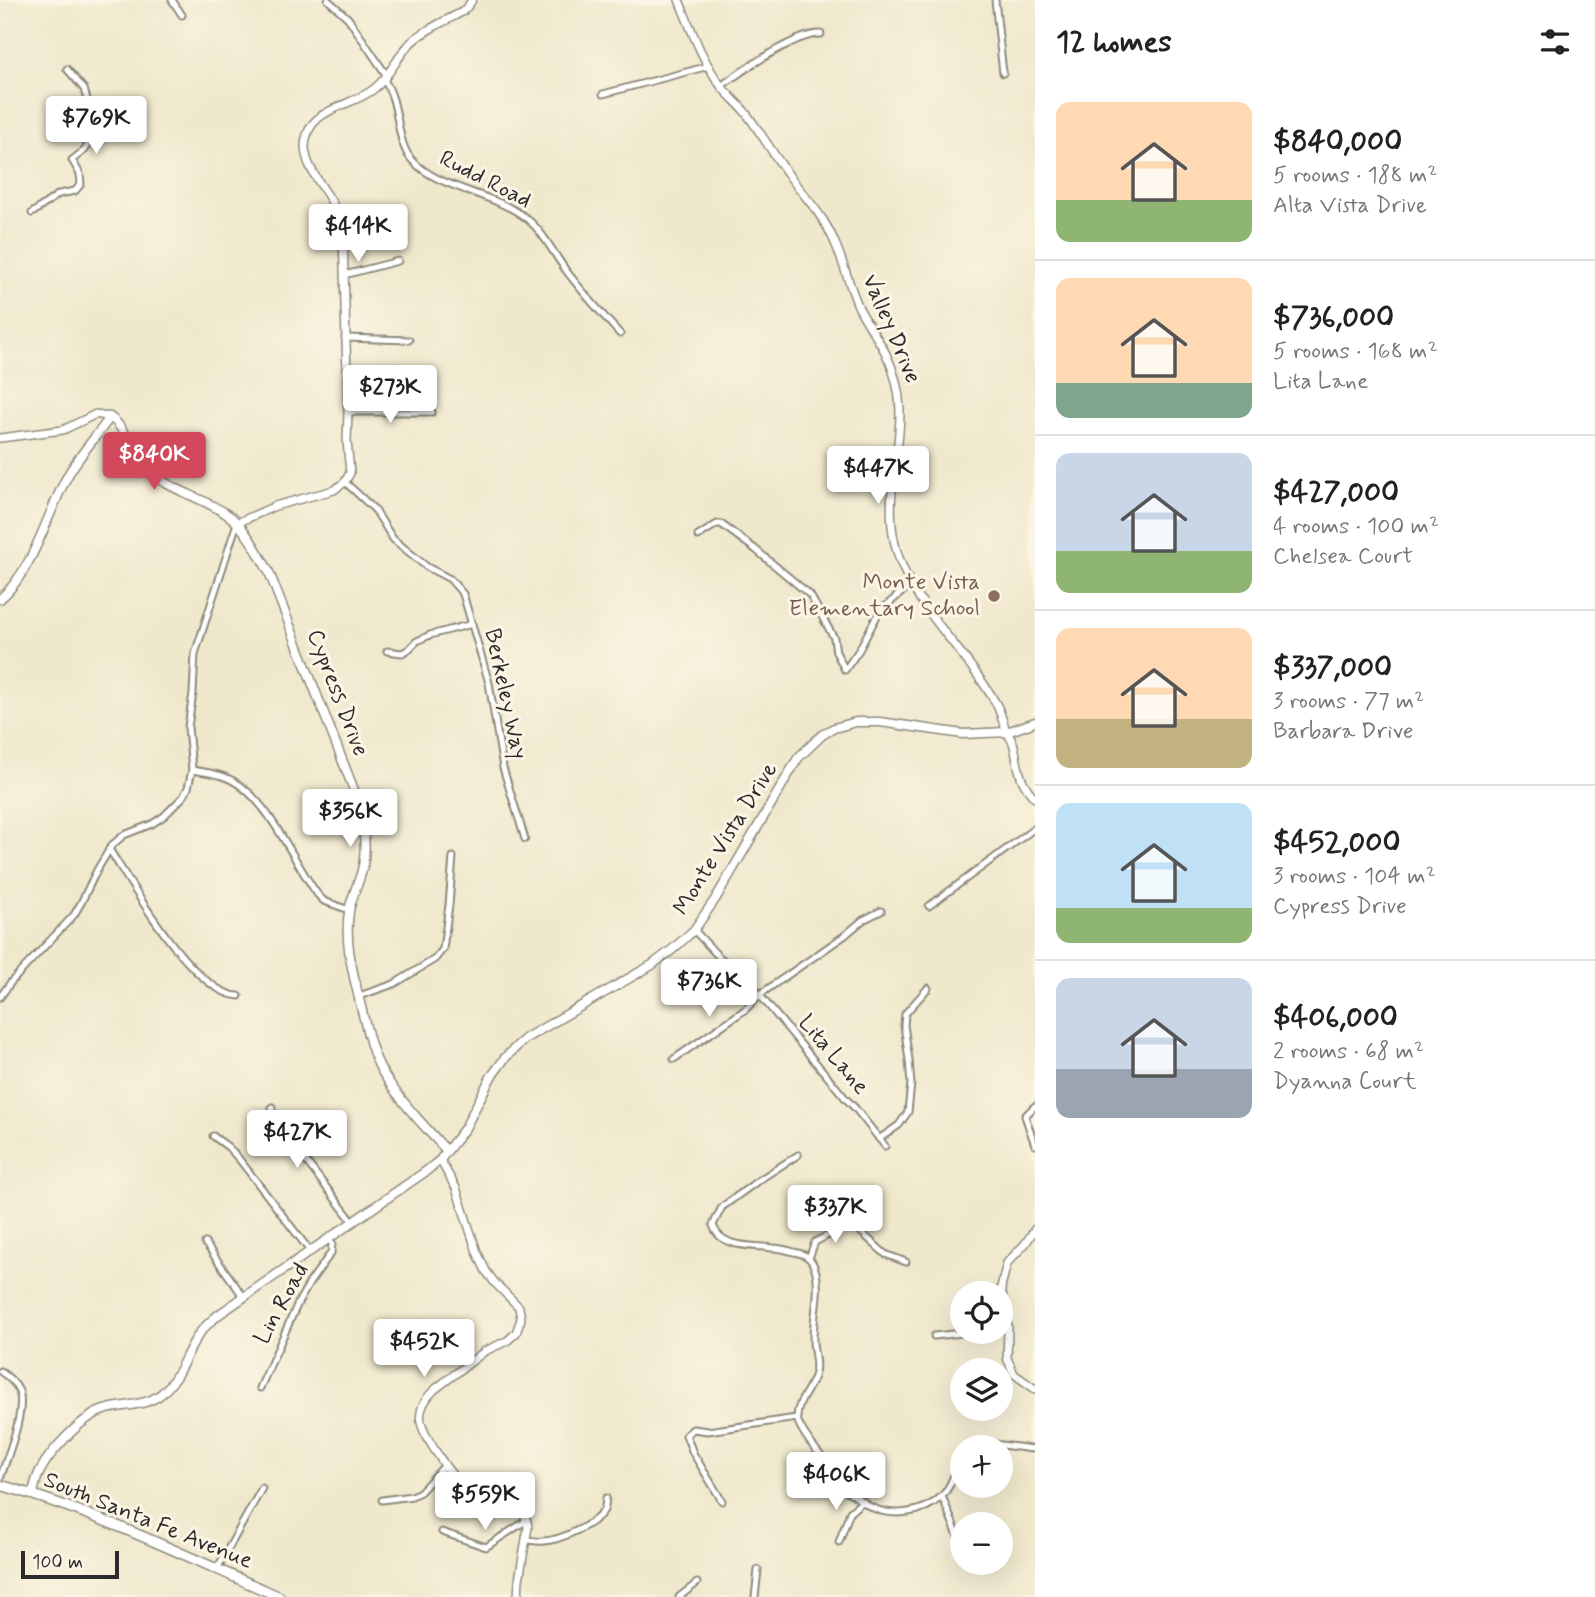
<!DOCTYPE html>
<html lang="en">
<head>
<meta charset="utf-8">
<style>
  body { margin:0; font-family:Mynerve,sans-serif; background:#f2f2f2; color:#222; height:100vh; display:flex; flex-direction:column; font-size:26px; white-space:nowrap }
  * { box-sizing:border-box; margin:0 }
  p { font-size:23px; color:#767676 }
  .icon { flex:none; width:38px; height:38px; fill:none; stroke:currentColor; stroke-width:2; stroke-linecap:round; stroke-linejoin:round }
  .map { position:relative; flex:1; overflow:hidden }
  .sheet { display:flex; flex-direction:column; background:#fff; width:560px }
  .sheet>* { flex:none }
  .buttons { position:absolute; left:950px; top:1281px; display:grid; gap:14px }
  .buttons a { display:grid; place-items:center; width:63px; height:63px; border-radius:50%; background:#fff; box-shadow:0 7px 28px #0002; font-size:35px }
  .scale { position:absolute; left:21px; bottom:18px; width:98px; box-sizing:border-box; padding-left:7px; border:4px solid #2b2b2b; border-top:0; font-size:19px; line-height:24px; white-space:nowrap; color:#2b2b2b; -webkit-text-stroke:5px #fcf5e5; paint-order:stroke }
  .price { position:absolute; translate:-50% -60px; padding:0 16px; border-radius:7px; background:#fff; color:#222; font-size:23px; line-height:46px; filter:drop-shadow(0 2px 4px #0008) }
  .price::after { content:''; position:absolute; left:50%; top:42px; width:21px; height:16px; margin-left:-10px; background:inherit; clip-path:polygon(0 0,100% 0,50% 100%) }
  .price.current { background:#d1495b; color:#fff }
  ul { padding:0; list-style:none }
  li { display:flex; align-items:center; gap:21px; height:175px; padding:0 21px }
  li+li { border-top:2px solid #e0e0e0 }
  li span { display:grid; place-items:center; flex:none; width:196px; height:140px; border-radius:14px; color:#555 }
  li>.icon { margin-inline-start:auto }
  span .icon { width:84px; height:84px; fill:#fffc; stroke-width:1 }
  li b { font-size:30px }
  h2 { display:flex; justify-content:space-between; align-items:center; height:84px; padding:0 21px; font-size:30px }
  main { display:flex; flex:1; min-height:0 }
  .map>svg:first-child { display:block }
</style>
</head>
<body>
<main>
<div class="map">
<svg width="1035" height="1597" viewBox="0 0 1035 1597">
  <rect width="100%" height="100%" fill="#fcf5e5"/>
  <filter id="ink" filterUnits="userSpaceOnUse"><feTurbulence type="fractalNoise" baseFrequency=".0143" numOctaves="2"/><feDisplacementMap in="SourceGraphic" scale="14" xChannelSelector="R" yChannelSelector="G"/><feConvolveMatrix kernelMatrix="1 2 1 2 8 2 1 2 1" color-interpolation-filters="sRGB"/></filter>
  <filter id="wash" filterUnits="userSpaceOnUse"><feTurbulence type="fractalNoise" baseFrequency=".00686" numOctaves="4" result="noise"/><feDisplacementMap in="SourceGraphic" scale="28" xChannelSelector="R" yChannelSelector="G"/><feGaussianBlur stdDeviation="1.57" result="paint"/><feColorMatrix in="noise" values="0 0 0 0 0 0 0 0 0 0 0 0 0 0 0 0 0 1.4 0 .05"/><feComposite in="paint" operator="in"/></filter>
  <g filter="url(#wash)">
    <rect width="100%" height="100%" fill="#efe8cc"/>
  </g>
  <g filter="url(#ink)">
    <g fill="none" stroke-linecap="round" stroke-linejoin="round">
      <defs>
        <g id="minor">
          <path d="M172 0 182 15"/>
          <path d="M328 0 348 18 387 76"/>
          <path d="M995 0 1003 73"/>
          <path d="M384 80C401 104 395 142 412 160 439 190 493 192 526 218 544 232 554 255 568 273 584 294 602 314 620 334"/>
          <path d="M721 86C742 71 795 33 821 34"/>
          <path d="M603 94 709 66"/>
          <path d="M32 213 59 194 75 191 81 184 80 174 72 160 85 150 91 138 90 110 84 89 67 69"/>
          <path d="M344 275 398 261"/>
          <path d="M345 338 409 340"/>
          <path d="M348 412H432"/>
          <path d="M345 482 375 510 393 539 427 567 450 579 463 594 489 683 503 768 525 839"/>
          <path d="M698 536 717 524H721L755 549 810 595 834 638 836 652 845 670 859 650 879 612 910 585"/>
          <path d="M387 651 402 653 408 650 417 641 430 635 472 624"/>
          <path d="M192 770C203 772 215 773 225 777 267 793 291 859 318 895L324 901 349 910"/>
          <path d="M109 849C133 886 192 993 239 996"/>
          <path d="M929 906 1035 828"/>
          <path d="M694 930 718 956 744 976 846 1099 855 1108 885 1146"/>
          <path d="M359 996 394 984 435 959 443 949 449 905 453 857"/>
          <path d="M0 997 11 982 74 915 81 903 97 870 112 845 124 835 152 824 164 816 183 797 188 788 192 770 188 727 193 693 195 654 237 523"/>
          <path d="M674 1059 746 1009 759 995 844 936 863 920 881 911"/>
          <path d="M1035 1106 1025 1116 1035 1145"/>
          <path d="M272 1107V1117L353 1222"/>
          <path d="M213 1136 228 1147 239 1159 310 1251"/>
          <path d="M879 1139 899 1125 908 1112 911 1084 909 1060 904 1025 905 1014 928 988"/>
          <path d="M798 1155 759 1180 722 1207 713 1225C720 1249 753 1245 773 1248 780 1248 787 1250 794 1252 802 1254 808 1255 812 1262 824 1283 812 1318 813 1341 813 1352 818 1362 815 1373 812 1388 797 1401 797 1417 798 1433 838 1476 850 1490L846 1491C855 1495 861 1501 869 1506 891 1518 924 1514 942 1496 953 1485 955 1469 962 1457"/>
          <path d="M205 1243 243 1296"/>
          <path d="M809 1258 815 1242 849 1224 860 1231 885 1254 906 1262"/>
          <path d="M934 1336 972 1332"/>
          <path d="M0 1371C8 1377 15 1382 19 1391 26 1412 7 1457 0 1479"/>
          <path d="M260 1388 298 1303 310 1282 331 1253 332 1244 329 1238"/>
          <path d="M972 1447 987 1443 1032 1449 1035 1447"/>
          <path d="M942 1496 962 1546"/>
          <path d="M382 1500 412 1496 420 1492 445 1465"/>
          <path d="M722 1501 693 1453 686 1435 693 1429 708 1431 797 1418"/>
          <path d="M442 1532 486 1547 527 1520"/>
          <path d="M526 1540C531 1540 537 1542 543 1541 559 1541 596 1524 604 1510 606 1506 605 1502 606 1498"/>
          <path d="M839 1542 850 1512 863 1501"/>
          <path d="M217 1569 262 1488"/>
          <path d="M679 1597 697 1583"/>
          <path d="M755 1597 758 1570"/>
        </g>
        <g id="tertiary">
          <path d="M679 0C691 29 702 60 721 86 728 95 738 103 746 113 761 133 773 154 788 174 799 190 813 204 823 220 841 248 846 279 859 308 867 324 878 338 886 354 917 417 886 463 892 526 898 596 963 644 995 702 1001 711 1002 722 1007 732 1009 737 1013 740 1014 746 1019 768 1018 781 1035 798"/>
          <path d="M0 438 63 430 96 414 110 417"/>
          <path d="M237 523 275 506 334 490 345 482 350 473 347 441 348 412 343 233C341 226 340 219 337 212 328 191 305 170 305 146 307 106 352 108 375 88 389 77 396 59 408 46 418 33 447 20 462 12L468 6 472 0"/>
          <path d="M440 1160 456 1188 477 1252 486 1271 495 1283 519 1307 521 1319 516 1333 507 1341 485 1351 434 1390C411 1413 421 1428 436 1452 442 1460 447 1471 456 1478 478 1496 524 1493 528 1527L519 1580 518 1597"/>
          <path d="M1035 1229 1025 1244 1007 1263 1001 1287 1008 1328 1007 1358 1014 1374 1035 1389"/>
        </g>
        <g id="secondary">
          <path d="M0 599C34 570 47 513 68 475 80 454 97 436 110 417 127 428 128 451 143 466 167 490 201 496 228 515 244 525 260 556 269 572L359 803C363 824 367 845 363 866 360 882 351 896 349 912 344 944 354 976 361 1007 367 1029 371 1053 383 1073 400 1101 425 1127 447 1151"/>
          <path d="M33 1494C34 1489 35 1483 37 1478 45 1456 81 1417 104 1410 123 1404 145 1407 161 1394 180 1378 185 1354 199 1334 204 1327 211 1321 218 1315L425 1172 440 1160 465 1128 491 1077 505 1058 517 1046 526 1038 652 965 673 949 694 930 716 898 798 758 822 735 834 728 856 722H880L963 734 1007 732 1035 722"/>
        </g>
        <path id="primary" d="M0 1485C97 1512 188 1557 280 1597"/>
      </defs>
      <use href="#minor" stroke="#8d8a7c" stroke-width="9"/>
      <use href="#tertiary" stroke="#8d8a7c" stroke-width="10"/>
      <use href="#secondary" stroke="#8d8a7c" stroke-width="11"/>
      <use href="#primary" stroke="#8d8a7c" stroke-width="12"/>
      <use href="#minor" stroke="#fff" stroke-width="5"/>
      <use href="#tertiary" stroke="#fff" stroke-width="7"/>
      <use href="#secondary" stroke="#fff" stroke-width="8"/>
      <use href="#primary" stroke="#fff" stroke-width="9"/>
    </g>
  </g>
  <circle fill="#8d6e63" stroke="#fcf5e5" stroke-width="2.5" cx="994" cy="596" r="7"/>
  <g text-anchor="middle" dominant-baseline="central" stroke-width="6" stroke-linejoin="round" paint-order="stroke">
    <g font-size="23" fill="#2b2b2b" stroke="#fcf5e5">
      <text transform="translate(485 180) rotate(27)">Rudd Road</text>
      <text transform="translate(891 329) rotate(67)">Valley Drive</text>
      <text transform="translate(337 693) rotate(69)">Cypress Drive</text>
      <text transform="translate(505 694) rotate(78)">Berkeley Way</text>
      <text transform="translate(726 839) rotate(-58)">Monte Vista Drive</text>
      <text transform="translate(833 1055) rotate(50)">Lita Lane</text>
      <text transform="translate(282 1304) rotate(-61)">Lin Road</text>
      <text transform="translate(148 1521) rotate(22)">South Santa Fe Avenue</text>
    </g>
    <g font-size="23" fill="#785e54" stroke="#fcf5e5" text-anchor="end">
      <text x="980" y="583">Monte Vista<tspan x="980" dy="26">Elementary School</tspan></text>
    </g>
  </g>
</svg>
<div class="buttons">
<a><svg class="icon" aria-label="locate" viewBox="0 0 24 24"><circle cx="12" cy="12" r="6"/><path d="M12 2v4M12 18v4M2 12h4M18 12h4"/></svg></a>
<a><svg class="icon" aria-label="layers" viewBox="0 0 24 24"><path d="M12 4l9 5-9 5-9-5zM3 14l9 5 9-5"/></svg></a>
<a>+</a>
<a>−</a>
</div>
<div class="scale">100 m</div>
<b class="price" style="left:96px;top:156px">$769K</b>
<b class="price" style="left:358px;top:264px">$414K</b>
<b class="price" style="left:390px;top:425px">$273K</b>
<b class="price current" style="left:154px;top:492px">$840K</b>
<b class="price" style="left:878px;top:506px">$447K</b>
<b class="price" style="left:350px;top:849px">$356K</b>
<b class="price" style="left:709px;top:1019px">$736K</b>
<b class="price" style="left:297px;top:1170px">$427K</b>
<b class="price" style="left:835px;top:1245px">$337K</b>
<b class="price" style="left:424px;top:1379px">$452K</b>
<b class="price" style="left:836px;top:1512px">$406K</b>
<b class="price" style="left:485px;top:1532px">$559K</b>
</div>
<section class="sheet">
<h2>12 homes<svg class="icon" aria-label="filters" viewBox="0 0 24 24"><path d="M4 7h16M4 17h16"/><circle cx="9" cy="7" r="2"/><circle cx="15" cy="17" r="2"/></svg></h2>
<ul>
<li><span style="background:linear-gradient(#ffd9b3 70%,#8fb573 0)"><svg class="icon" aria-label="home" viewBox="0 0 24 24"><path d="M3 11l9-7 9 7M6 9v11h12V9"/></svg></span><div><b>$840,000</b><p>5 rooms · 188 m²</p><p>Alta Vista Drive</p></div></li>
<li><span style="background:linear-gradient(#ffd9b3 75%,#7fa58c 0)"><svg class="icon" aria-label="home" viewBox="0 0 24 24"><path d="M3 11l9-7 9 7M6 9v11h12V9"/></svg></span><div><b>$736,000</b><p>5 rooms · 168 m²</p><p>Lita Lane</p></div></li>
<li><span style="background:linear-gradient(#c9d6e8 70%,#8fb573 0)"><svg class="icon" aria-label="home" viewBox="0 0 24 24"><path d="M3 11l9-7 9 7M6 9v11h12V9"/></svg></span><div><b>$427,000</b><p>4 rooms · 100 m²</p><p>Chelsea Court</p></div></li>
<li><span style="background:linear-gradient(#ffd9b3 65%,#c2b280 0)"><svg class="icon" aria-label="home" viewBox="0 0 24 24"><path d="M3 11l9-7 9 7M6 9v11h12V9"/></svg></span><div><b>$337,000</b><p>3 rooms · 77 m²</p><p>Barbara Drive</p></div></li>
<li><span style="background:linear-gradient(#bfe0f5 75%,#8fb573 0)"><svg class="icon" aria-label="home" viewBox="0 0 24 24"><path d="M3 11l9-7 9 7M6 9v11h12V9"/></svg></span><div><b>$452,000</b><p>3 rooms · 104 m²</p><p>Cypress Drive</p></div></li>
<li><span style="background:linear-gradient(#c9d6e8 65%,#9aa5b1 0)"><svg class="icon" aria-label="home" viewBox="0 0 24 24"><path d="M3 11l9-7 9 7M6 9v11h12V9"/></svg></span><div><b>$406,000</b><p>2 rooms · 68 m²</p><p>Dyanna Court</p></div></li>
</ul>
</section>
</main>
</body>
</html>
